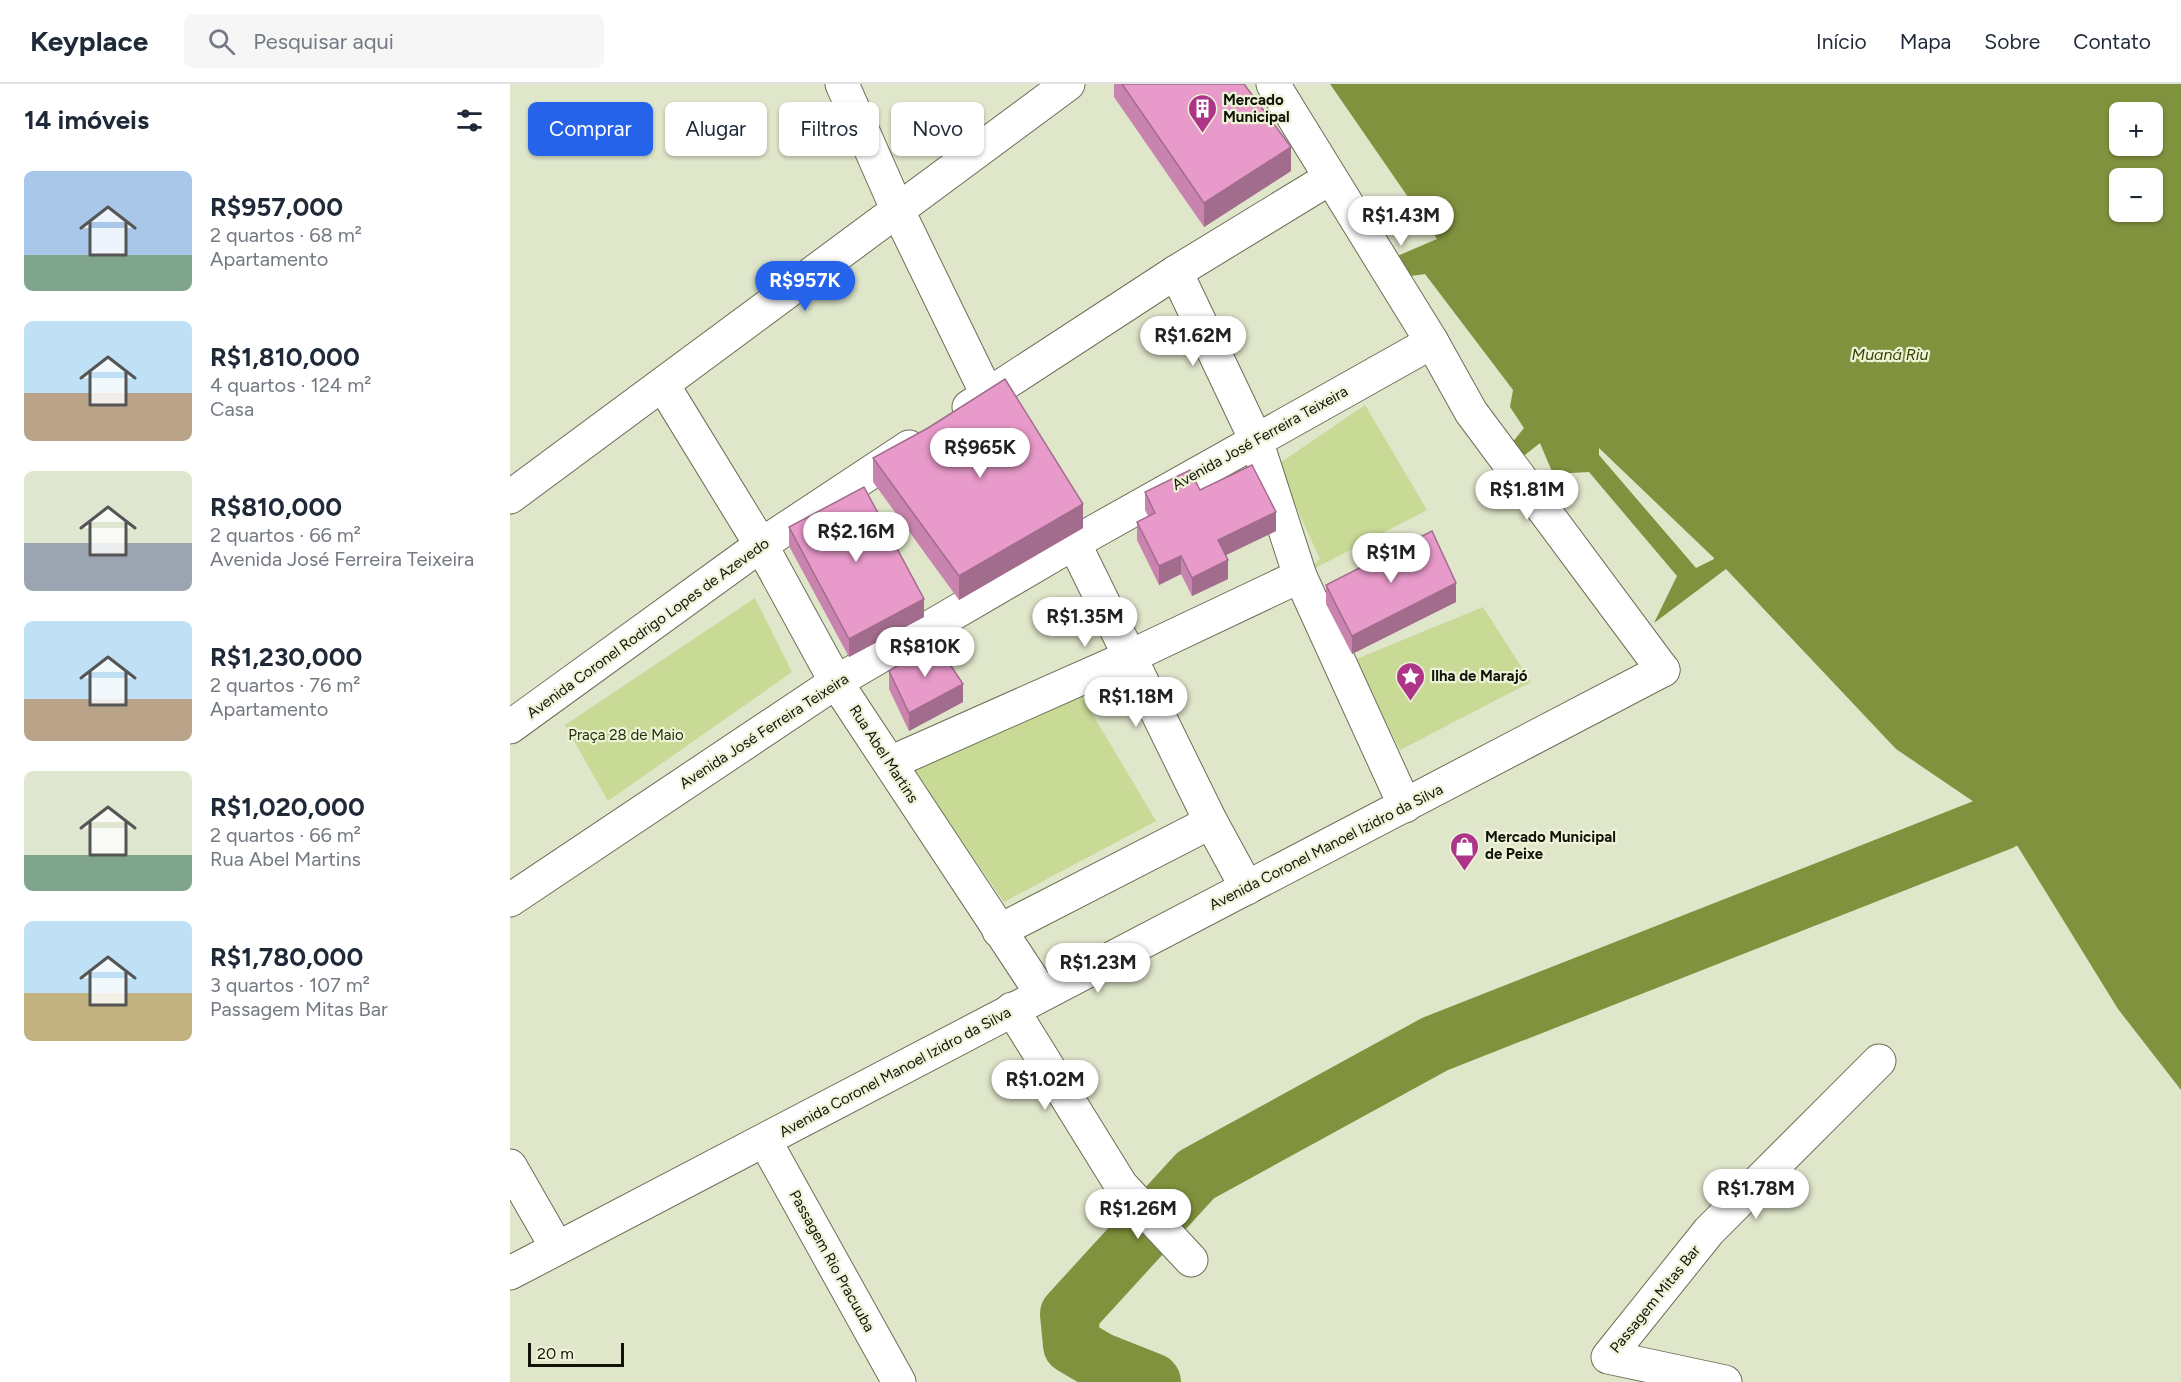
<!DOCTYPE html>
<html lang="pt">
<head>
<meta charset="utf-8">
<style>
  body { margin:0; font-family:Figtree,sans-serif; background:#f6f6f7; color:#1f2937; height:100vh; display:flex; flex-direction:column; font-size:22px; white-space:nowrap }
  * { box-sizing:border-box; margin:0 }
  p { font-size:20px; color:#747a83 }
  .icon { flex:none; width:33px; height:33px; fill:none; stroke:currentColor; stroke-width:2; stroke-linecap:round; stroke-linejoin:round }
  .map { position:relative; flex:1; overflow:hidden }
  .sheet { display:flex; flex-direction:column; background:#fff; width:510px }
  .sheet>* { flex:none }
  .banner { position:absolute; left:18px; top:18px; width:570px; height:54px; display:flex; gap:12px }
  .buttons { position:absolute; left:1599px; top:18px; display:grid; gap:12px }
  .buttons a { display:grid; place-items:center; width:54px; height:54px; border-radius:9px; background:#fff; box-shadow:0 2px 4px #0004; font-size:30px }
  .scale { position:absolute; left:18px; bottom:15px; width:96px; box-sizing:border-box; padding-left:6px; border:3px solid #111309; border-top:0; font-size:16px; line-height:21px; white-space:nowrap; color:#111309; -webkit-text-stroke:4px #ecf3d7; paint-order:stroke }
  .price { position:absolute; translate:-50% -51px; padding:0 14px; border-radius:21px; background:#fff; color:#222; font-size:20px; line-height:39px; filter:drop-shadow(0 2px 3px #0008) }
  .price::after { content:''; position:absolute; left:50%; top:36px; width:18px; height:14px; margin-left:-9px; background:inherit; clip-path:polygon(0 0,100% 0,50% 100%) }
  .price.on { background:#2563eb; color:#fff }
  ul { padding:0; list-style:none }
  li { display:flex; align-items:center; gap:18px; height:150px; padding:0 24px }
  li span { display:grid; place-items:center; flex:none; width:168px; height:120px; border-radius:9px; color:#555 }
  li>.icon { margin-inline-start:auto }
  span .icon { width:72px; height:72px; fill:#fffc; stroke-width:1 }
  li b { font-size:26px }
  h2 { display:flex; justify-content:space-between; align-items:center; height:72px; padding:0 24px; font-size:26px }
  .chip { padding:0 21px; border-radius:9px; background:#fff; box-shadow:0 2px 4px #0004; font-size:21px; line-height:54px }
  .chip.on { background:#2563eb; color:#fff }
  header { display:flex; align-items:center; gap:36px; box-sizing:border-box; height:84px; padding:0 30px; background:#fff; border-bottom:2px solid #e0e1e3 }
  header strong { font-size:28px }
  nav { display:flex; gap:33px; margin-inline-start:auto; font-size:21px }
  .search { width:420px; height:54px; background:#f6f6f7; display:flex; align-items:center; gap:15px; box-sizing:border-box; padding:0 21px; border-radius:9px; color:#747a83; font-size:22px }
  main { display:flex; flex:1; min-height:0 }
  .map>svg:first-child { display:block }
</style>
</head>
<body>
<header>
<strong>Keyplace</strong>
<div class="search"><svg class="icon" aria-label="search" viewBox="0 0 24 24"><circle cx="10" cy="10" r="6"/><path d="M15 15l6 6"/></svg>Pesquisar aqui</div>
<nav><a>Início</a><a>Mapa</a><a>Sobre</a><a>Contato</a></nav>
</header>
<main>
<section class="sheet">
<h2>14 imóveis<svg class="icon" aria-label="filters" viewBox="0 0 24 24"><path d="M4 7h16M4 17h16"/><circle cx="9" cy="7" r="2"/><circle cx="15" cy="17" r="2"/></svg></h2>
<ul>
<li><span style="background:linear-gradient(#a9c7e8 70%,#7fa58c 0)"><svg class="icon" aria-label="home" viewBox="0 0 24 24"><path d="M3 11l9-7 9 7M6 9v11h12V9"/></svg></span><div><b>R$957,000</b><p>2 quartos · 68 m²</p><p>Apartamento</p></div></li>
<li><span style="background:linear-gradient(#bfe0f5 60%,#b9a48a 0)"><svg class="icon" aria-label="home" viewBox="0 0 24 24"><path d="M3 11l9-7 9 7M6 9v11h12V9"/></svg></span><div><b>R$1,810,000</b><p>4 quartos · 124 m²</p><p>Casa</p></div></li>
<li><span style="background:linear-gradient(#dfe7d0 60%,#9aa5b1 0)"><svg class="icon" aria-label="home" viewBox="0 0 24 24"><path d="M3 11l9-7 9 7M6 9v11h12V9"/></svg></span><div><b>R$810,000</b><p>2 quartos · 66 m²</p><p>Avenida José Ferreira Teixeira</p></div></li>
<li><span style="background:linear-gradient(#bfe0f5 65%,#b9a48a 0)"><svg class="icon" aria-label="home" viewBox="0 0 24 24"><path d="M3 11l9-7 9 7M6 9v11h12V9"/></svg></span><div><b>R$1,230,000</b><p>2 quartos · 76 m²</p><p>Apartamento</p></div></li>
<li><span style="background:linear-gradient(#dfe7d0 70%,#7fa58c 0)"><svg class="icon" aria-label="home" viewBox="0 0 24 24"><path d="M3 11l9-7 9 7M6 9v11h12V9"/></svg></span><div><b>R$1,020,000</b><p>2 quartos · 66 m²</p><p>Rua Abel Martins</p></div></li>
<li><span style="background:linear-gradient(#bfe0f5 60%,#c2b280 0)"><svg class="icon" aria-label="home" viewBox="0 0 24 24"><path d="M3 11l9-7 9 7M6 9v11h12V9"/></svg></span><div><b>R$1,780,000</b><p>3 quartos · 107 m²</p><p>Passagem Mitas Bar</p></div></li>
</ul>
</section>
<div class="map">
<svg width="1671" height="1298" viewBox="0 0 1671 1298">
  <rect width="100%" height="100%" fill="#dfe6ca"/>
  <g fill="#c9d996">
    <path d="M855 321 917 426 790 492 810 475 767 381Z"/>
    <path d="M245 514 282 588 98 717 55 641Z"/>
    <path d="M973 523 1021 598 890 666 844 576Z"/>
    <path d="M561 594 646 737 494 818 399 681Z"/>
  </g>
  <path fill="#81923e" fill-rule="evenodd" d="M820 0H1671V1006L1608 925 1492 737 1386 665 1216 485 1144 539 1167 492 1079 388 1043 390 1030 359 1006 378 1001 360 1014 344 1000 323 1003 306 915 190 887 194 878 176 927 155ZM1610 28H1642V62H1610ZM1610 94H1642V128H1610ZM1089 364 1204 474V475L1186 484 1089 371Z"/>
  <g fill="none" stroke-linecap="round" stroke-linejoin="round">
    <path stroke="#81923e" stroke-width="58" d="M642 1298 589 1277 562 1261 559 1230 686 1091 925 960 1492 737"/>
    <defs>
      <g id="minor">
        <path d="M332 0 388 127 477 310"/>
        <path d="M763 0 922 258 961 328 1153 586"/>
        <path d="M666 188 746 356 790 492 895 722"/>
        <path d="M153 301 251 461 326 598 532 910"/>
        <path d="M459 323 666 188 820 94"/>
        <path d="M0 413 558 0"/>
        <path d="M564 459 701 738 737 804"/>
        <path d="M0 643 251 461 399 363"/>
        <path d="M380 679 619 573 790 492"/>
        <path d="M489 847 701 738"/>
        <path d="M502 925 611 1101 681 1176"/>
        <path d="M255 1057 389 1298"/>
        <path d="M0 1082 47 1164"/>
        <path d="M0 1189 1153 586"/>
        <path d="M1215 1298 1098 1273 1199 1147 1369 977"/>
      </g>
      <path id="major" d="M0 816 326 598 564 459 922 258"/>
    </defs>
    <use href="#minor" stroke="#6a7057" stroke-width="35"/>
    <use href="#major" stroke="#6a7057" stroke-width="35"/>
    <use href="#minor" stroke="#fff" stroke-width="33"/>
    <use href="#major" stroke="#fff" stroke-width="33"/>
  </g>
  <g fill="#c884ae">
    <path d="M604 0H734L781 87 694 143 604 13Z"/>
    <path d="M363 374 573 444 449 516 363 398Z"/>
    <path d="M690 406 766 447 715 471 718 495 682 512 671 490 649 501 627 456V438L638 432 635 426V408Z"/>
    <path d="M279 443 414 533 339 573 279 462Z"/>
    <path d="M816 501 946 518 842 570 816 520Z"/>
    <path d="M379 587 453 618 399 647 379 605Z"/>
  </g>
  <g fill="#a26c8d">
    <path d="M781 63V87L694 143V119Z"/>
    <path d="M573 420V444L449 516V492Z"/>
    <path d="M766 428V447L708 475V456Z"/>
    <path d="M671 472V490L649 501V482Z"/>
    <path d="M718 476V495L682 512V494Z"/>
    <path d="M946 499V518L842 570V552Z"/>
    <path d="M414 515V533L339 573V555Z"/>
    <path d="M453 600V618L399 647V629Z"/>
  </g>
  <g fill="#e89aca" stroke="#a26c8d" stroke-width="1.5">
    <path d="M612 0H734L781 63 694 119Z"/>
    <path d="M495 295 573 420 449 492 363 374 418 344Z"/>
    <path d="M742 381 766 428 708 456 718 476 682 494 671 472 649 482 627 438 645 429 635 408 680 386 690 406Z"/>
    <path d="M354 403 414 515 339 555 279 443Z"/>
    <path d="M922 447 946 499 842 552 816 501Z"/>
    <path d="M425 558 453 600 399 629 379 587Z"/>
  </g>
  <defs>
    <symbol id="building-pin" viewBox="-11 -11 22 30"><path d="M0 17L-7.5 6A9.5 9.5 0 1 1 7.5 6Z" fill="#ae3488" stroke="#ecf3d7"/><path d="M-4-6H4V6H1V3H-1V6H-4ZM-2.5-4.3h1.7v1.8h-1.7ZM.8-4.3h1.7v1.8H.8ZM-2.5-1h1.7V.8h-1.7ZM.8-1h1.7V.8H.8Z" fill="#fff"/></symbol>
    <symbol id="sight-pin" viewBox="-11 -11 22 30"><path d="M0 17L-7.5 6A9.5 9.5 0 1 1 7.5 6Z" fill="#ae3488" stroke="#ecf3d7"/><path d="M0-6L1.8-2.2L6-1.7L2.9 1.2L3.7 5.4L0 3.3L-3.7 5.4L-2.9 1.2L-6-1.7L-1.8-2.2Z" fill="#fff"/></symbol>
    <symbol id="shop-pin" viewBox="-11 -11 22 30"><path d="M0 17L-7.5 6A9.5 9.5 0 1 1 7.5 6Z" fill="#ae3488" stroke="#ecf3d7"/><path d="M-5-2.5h2.3a2.7 3.5 0 0 1 5.4 0H5L5.5 6h-11ZM-1.5-2.5h3a1.5 2.3 0 0 0-3 0Z" fill="#fff"/></symbol>
  </defs>
  <g fill-rule="evenodd">
    <use href="#building-pin" x="676" y="8" width="33" height="45"/>
    <use href="#sight-pin" x="884" y="576" width="33" height="45"/>
    <use href="#shop-pin" x="938" y="746" width="33" height="45"/>
  </g>
  <g text-anchor="middle" dominant-baseline="central" stroke-width="4.5" stroke-linejoin="round" paint-order="stroke">
    <g font-size="15" font-weight="bold" fill="#111309" stroke="#ecf3d7" text-anchor="start">
      <text x="713" y="16">Mercado<tspan x="713" dy="17">Municipal</tspan></text>
      <text x="921" y="592">Ilha de Marajó</text>
      <text x="975" y="753">Mercado Municipal<tspan x="975" dy="17">de Peixe</tspan></text>
    </g>
    <g font-size="15" fill="#111309" stroke="#ecf3d7">
      <text transform="translate(750 354) rotate(-29)">Avenida José Ferreira Teixeira</text>
      <text transform="translate(138 544) rotate(-36)">Avenida Coronel Rodrigo Lopes de Azevedo</text>
      <text transform="translate(254 647) rotate(-33)">Avenida José Ferreira Teixeira</text>
      <text transform="translate(374 670) rotate(57)">Rua Abel Martins</text>
      <text transform="translate(816 763) rotate(-27)">Avenida Coronel Manoel Izidro da Silva</text>
      <text transform="translate(385 988) rotate(-28)">Avenida Coronel Manoel Izidro da Silva</text>
      <text transform="translate(322 1177) rotate(61)">Passagem Rio Pracuuba</text>
      <text transform="translate(1145 1215) rotate(-51)">Passagem Mitas Bar</text>
    </g>
    <g font-size="15" fill="#272e09" stroke="#ecf3d7">
      <text x="116" y="651">Praça 28 de Maio</text>
    </g>
    <g font-size="16" font-style="italic" fill="#374100" stroke="#ecf3d7">
      <text x="1380" y="270">Muaná Riu</text>
    </g>
  </g>
</svg>
<div class="buttons">
<a>+</a>
<a>−</a>
</div>
<div class="scale">20 m</div>
<b class="price" style="left:891px;top:163px">R$1.43M</b>
<b class="price on" style="left:295px;top:228px">R$957K</b>
<b class="price" style="left:683px;top:283px">R$1.62M</b>
<b class="price" style="left:470px;top:395px">R$965K</b>
<b class="price" style="left:1017px;top:437px">R$1.81M</b>
<b class="price" style="left:346px;top:479px">R$2.16M</b>
<b class="price" style="left:881px;top:500px">R$1M</b>
<b class="price" style="left:575px;top:564px">R$1.35M</b>
<b class="price" style="left:415px;top:594px">R$810K</b>
<b class="price" style="left:626px;top:644px">R$1.18M</b>
<b class="price" style="left:588px;top:910px">R$1.23M</b>
<b class="price" style="left:535px;top:1027px">R$1.02M</b>
<b class="price" style="left:1246px;top:1136px">R$1.78M</b>
<b class="price" style="left:628px;top:1156px">R$1.26M</b>
<div class="banner">
<a class="chip on">Comprar</a>
<a class="chip">Alugar</a>
<a class="chip">Filtros</a>
<a class="chip">Novo</a>
</div>
</div>
</main>
</body>
</html>
